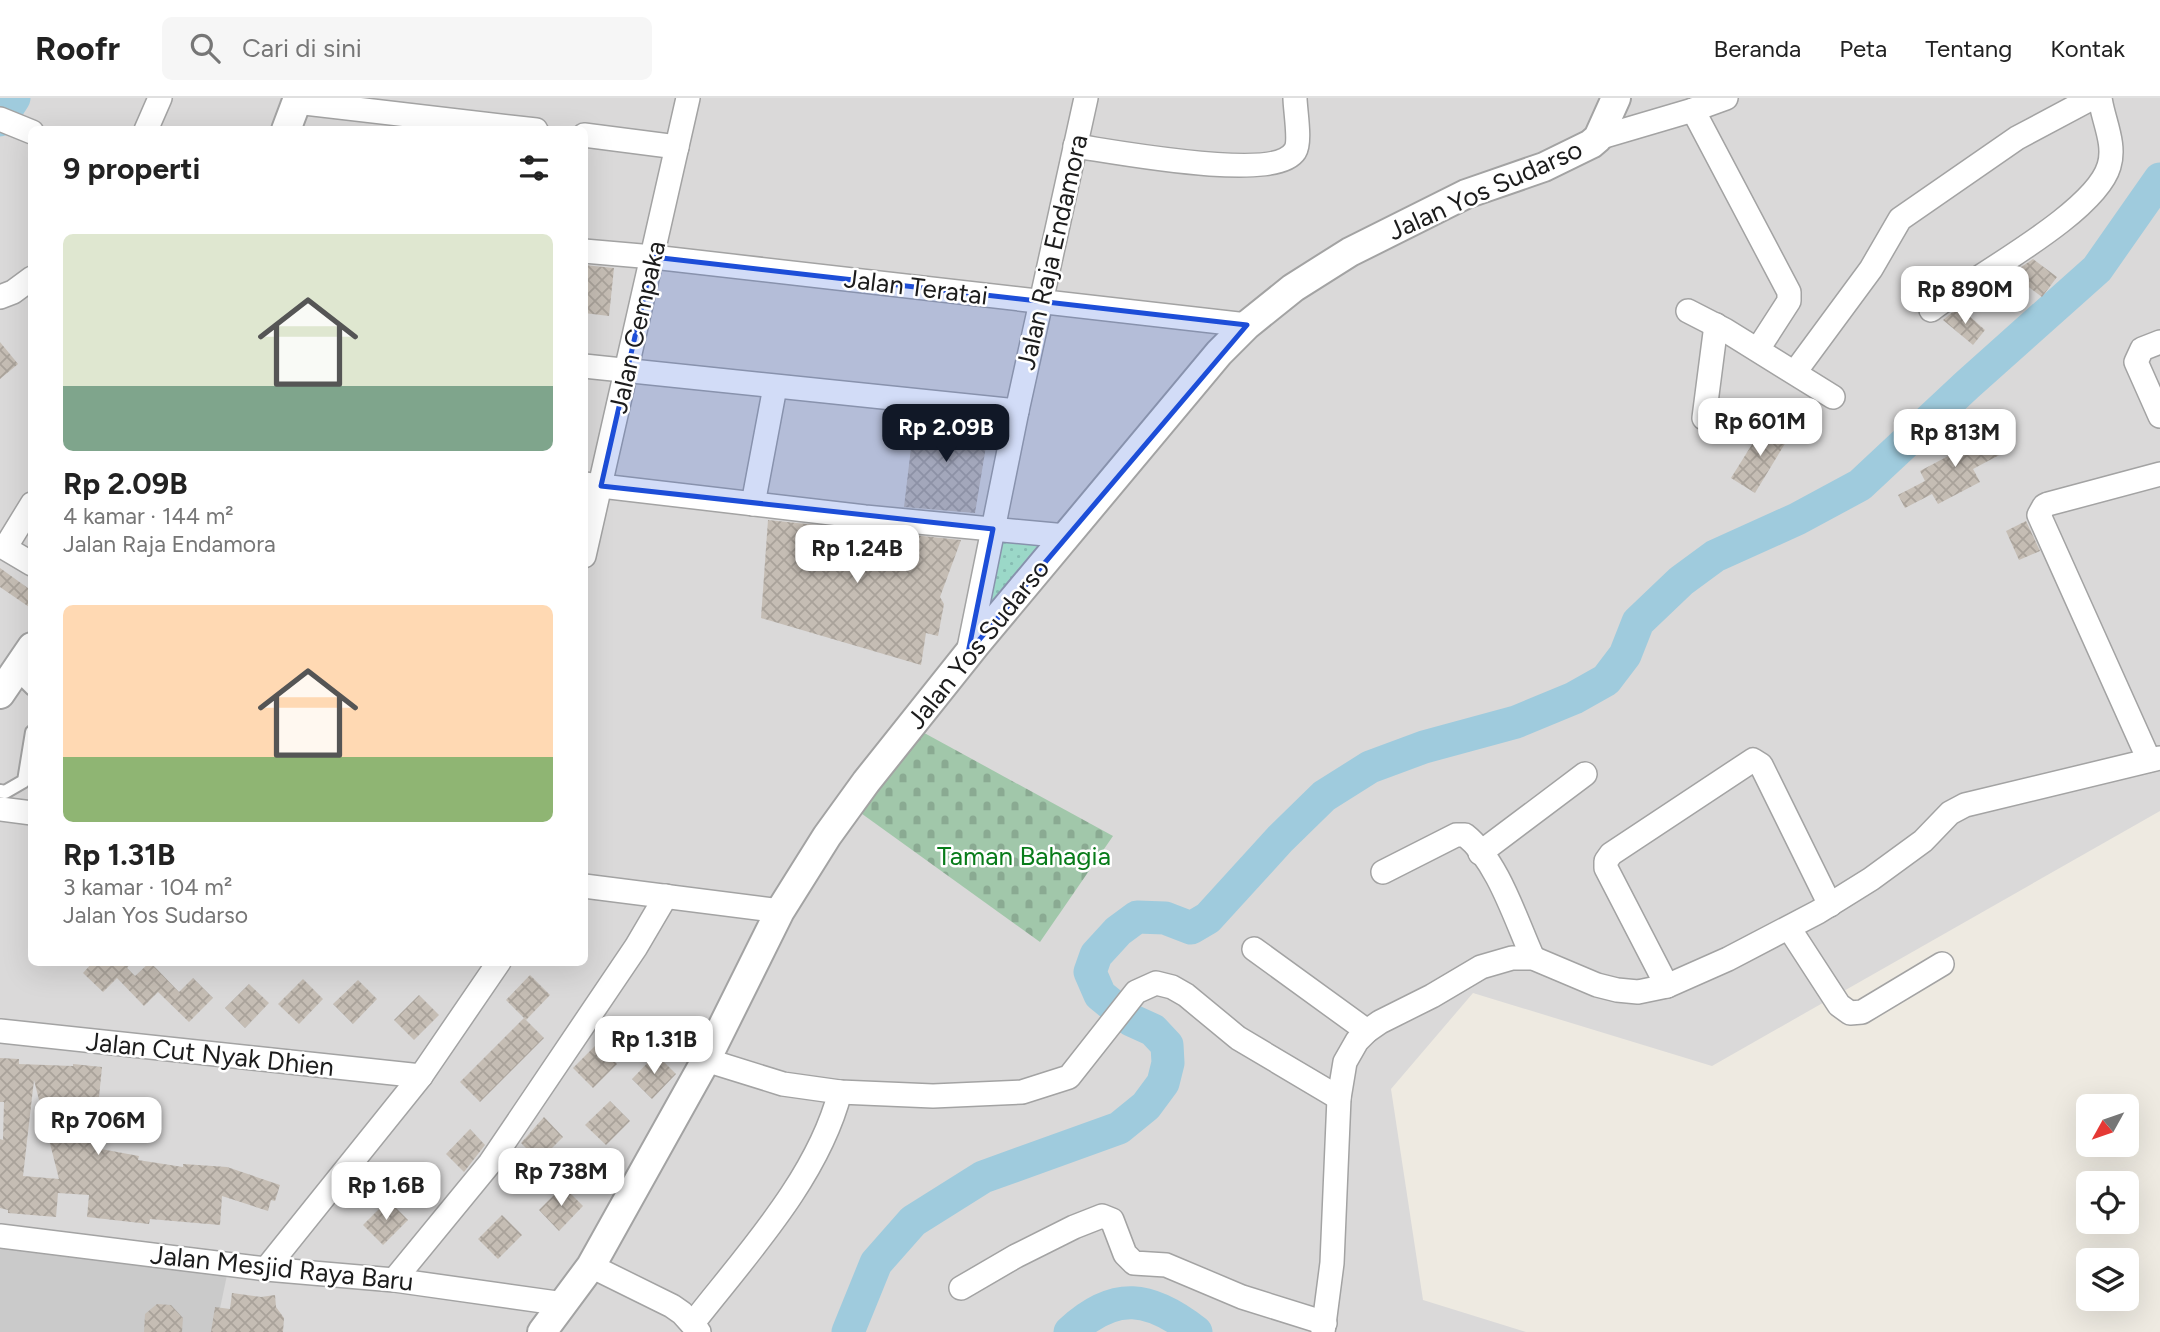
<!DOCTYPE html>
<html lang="id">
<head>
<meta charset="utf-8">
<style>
  body { margin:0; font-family:Figtree,sans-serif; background:#f6f6f6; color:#222; height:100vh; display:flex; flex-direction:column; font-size:26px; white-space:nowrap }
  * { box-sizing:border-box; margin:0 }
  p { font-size:23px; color:#767676 }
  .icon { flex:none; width:38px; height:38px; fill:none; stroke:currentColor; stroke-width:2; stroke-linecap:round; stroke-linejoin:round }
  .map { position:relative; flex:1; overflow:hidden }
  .sheet { position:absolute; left:28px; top:28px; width:560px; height:840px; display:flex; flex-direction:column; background:#fff; border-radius:10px; box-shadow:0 7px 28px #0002 }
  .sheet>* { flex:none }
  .needle { width:46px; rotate:230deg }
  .tools { position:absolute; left:2076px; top:996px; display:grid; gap:14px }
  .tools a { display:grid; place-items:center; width:63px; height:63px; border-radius:10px; background:#fff; box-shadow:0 7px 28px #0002; font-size:35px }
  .price { position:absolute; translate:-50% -60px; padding:0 16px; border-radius:14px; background:#fff; color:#222; font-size:23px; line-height:46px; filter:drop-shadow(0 2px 4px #0008) }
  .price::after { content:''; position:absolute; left:50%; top:42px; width:21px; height:16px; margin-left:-10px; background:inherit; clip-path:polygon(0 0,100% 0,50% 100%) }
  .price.active { background:#111827; color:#fff }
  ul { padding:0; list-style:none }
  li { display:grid; align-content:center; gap:14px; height:371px; padding:0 35px }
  li span { display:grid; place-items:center; height:217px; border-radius:10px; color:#555 }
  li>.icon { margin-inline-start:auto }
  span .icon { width:126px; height:126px; fill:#fffc; stroke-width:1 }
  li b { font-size:30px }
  h2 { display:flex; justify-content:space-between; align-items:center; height:84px; padding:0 35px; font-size:30px }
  header { display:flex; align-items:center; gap:42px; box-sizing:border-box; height:98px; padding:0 35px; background:#fff; border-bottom:2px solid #e0e0e0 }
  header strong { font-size:33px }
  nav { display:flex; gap:38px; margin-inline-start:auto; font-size:24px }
  .search { width:490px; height:63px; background:#f6f6f6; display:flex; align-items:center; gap:18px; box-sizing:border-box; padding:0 24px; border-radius:10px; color:#767676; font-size:26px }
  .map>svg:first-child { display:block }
</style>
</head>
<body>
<header>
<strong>Roofr</strong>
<div class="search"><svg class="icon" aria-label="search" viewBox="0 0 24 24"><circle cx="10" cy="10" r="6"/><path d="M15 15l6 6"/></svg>Cari di sini</div>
<nav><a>Beranda</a><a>Peta</a><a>Tentang</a><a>Kontak</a></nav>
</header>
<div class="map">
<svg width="2160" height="1234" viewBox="0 0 2160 1234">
  <defs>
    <pattern id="cemetery-stones" width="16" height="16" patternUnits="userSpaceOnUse" patternTransform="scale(1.75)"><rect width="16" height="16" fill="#a1c7aa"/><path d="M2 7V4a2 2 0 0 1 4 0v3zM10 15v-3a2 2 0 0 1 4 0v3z" fill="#8aaa92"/></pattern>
    <pattern id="park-dots" width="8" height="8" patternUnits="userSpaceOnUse" patternTransform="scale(1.75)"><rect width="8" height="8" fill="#bbfbc5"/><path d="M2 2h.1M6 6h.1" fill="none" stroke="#a0d7a9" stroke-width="1.8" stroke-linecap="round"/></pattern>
    <pattern id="building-cross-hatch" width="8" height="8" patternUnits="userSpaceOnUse" patternTransform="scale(1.75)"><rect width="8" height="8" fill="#c5bdb4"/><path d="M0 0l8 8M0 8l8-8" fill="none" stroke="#a9a29a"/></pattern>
  </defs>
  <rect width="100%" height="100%" fill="#eeeae1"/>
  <path fill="#dad9d9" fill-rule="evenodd" d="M0 0H2160V713L1712 968 1473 895 1391 991 1423 1202 1526 1234H0ZM32 32H584V864H32Z"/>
  <path fill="#cacaca" d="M0 1150 71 1152 227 1177 215 1234H0Z"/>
  <path fill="url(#cemetery-stones)" d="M917 631 1113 738 1040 844 858 713Z"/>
  <path fill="url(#park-dots)" d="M996 435 1060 441 975 545Z"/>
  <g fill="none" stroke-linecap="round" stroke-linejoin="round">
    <g stroke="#9fcbdd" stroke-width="33">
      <path d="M0 22 14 0"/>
      <path d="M848 1234 876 1165 913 1123 983 1079 1119 1030 1146 1008 1163 985 1168 965 1167 947 1153 932 1131 922 1100 897 1090 874 1096 857 1118 833 1137 819 1165 820 1191 830 1208 820 1280 741 1324 698 1370 669 1424 649 1516 624 1574 600 1606 582 1625 557 1638 524 1681 483 1715 458 1797 421 1860 387 1967 287 2097 171 2160 81"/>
      <path d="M1070 1234C1115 1192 1150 1198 1196 1234"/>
    </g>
  </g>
  <g fill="url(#building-cross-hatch)" fill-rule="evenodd">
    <path d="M2033 161 2057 179 2042 199 2011 176Z"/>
    <path d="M584 167 614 170 609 218 584 215Z"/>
    <path d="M1959 209 1985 232 1973 247 1943 222Z"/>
    <path d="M0 244 18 266 0 281Z"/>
    <path d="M915 316 990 324 975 415 904 409Z"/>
    <path d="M1766 324 1789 339 1755 395 1731 380Z"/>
    <path d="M1987 325 2003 355 1973 371 1980 384 1938 406 1932 396 1905 410 1898 397 1925 383 1920 373 1967 348 1962 339Z"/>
    <path d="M768 422 961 442 940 499 944 506 938 538 926 535 921 567 761 520Z"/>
    <path d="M2026 423 2040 453 2019 462 2006 433Z"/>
    <path d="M0 470 32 493V511L0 489Z"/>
    <path d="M93 864H132L127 870 135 878 150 864 179 894 193 880 213 900 189 924 158 894 144 908 117 880 103 894 83 875Z"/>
    <path d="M530 877 550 897 526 922 506 902Z"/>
    <path d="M303 881 323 901 299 926 278 906Z"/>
    <path d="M358 882 377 901 353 926 333 906Z"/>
    <path d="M249 886 269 905 245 930 225 910Z"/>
    <path d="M419 897 439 917 414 942 394 922Z"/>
    <path d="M524 920 544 940 480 1004 460 984Z"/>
    <path d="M597 946 617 966 593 990 573 970Z"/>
    <path d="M656 956 676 976 652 1001 632 981Z"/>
    <path d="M0 960 19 961V966L73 968V966L102 969 98 1009 106 1010 101 1051 139 1058 138 1062 183 1069V1066L227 1069 280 1087 275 1103 271 1102 268 1113 222 1098 220 1127 150 1121 149 1126 87 1119 89 1097 58 1095 56 1119 8 1115V1112L0 1110V1041L3 1042 4 1004H0ZM34 982 59 1081 23 1078Z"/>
    <path d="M610 1003 630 1023 606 1047 585 1027Z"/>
    <path d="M544 1019 563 1039 539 1063 521 1045Z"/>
    <path d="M470 1031 485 1047 464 1074 446 1056Z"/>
    <path d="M563 1088 583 1108 559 1133 539 1112Z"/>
    <path d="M388 1102 408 1122 383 1147 363 1127Z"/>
    <path d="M502 1117 522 1137 498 1161 478 1141Z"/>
    <path d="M232 1195 261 1199 275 1197 276 1209 284 1220 283 1234H211L215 1209 230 1211Z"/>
    <path d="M157 1206 171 1207 183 1220 182 1234H144L145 1216Z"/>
  </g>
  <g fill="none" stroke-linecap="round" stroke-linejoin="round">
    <defs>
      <g id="service">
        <path d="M15 574 32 591"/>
        <path d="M0 693 5 694 24 683 32 634"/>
      </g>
      <g id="minor">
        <path d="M296 4 536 32"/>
        <path d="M1693 12 1789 194V203L1758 251"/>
        <path d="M0 21 32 34"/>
        <path d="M146 32 160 0"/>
        <path d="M584 37 677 49"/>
        <path d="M1598 40 1693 12 1726 0"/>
        <path d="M1075 48C1111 53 1275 85 1295 53 1301 44 1295 11 1295 0"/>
        <path d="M584 153 653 159 1247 227"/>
        <path d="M0 199 13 194 32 180"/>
        <path d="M1931 212C1973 179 2095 116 2109 68 2116 46 2103 22 2100 0"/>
        <path d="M1688 213 1725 232 1833 299"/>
        <path d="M2160 244 2142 251 2136 264 2160 318"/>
        <path d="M584 268 1017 313"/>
        <path d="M1795 274 1871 171 1900 121 2017 40 2092 0"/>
        <path d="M1704 320 1716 227"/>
        <path d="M584 386 865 419 1066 438"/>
        <path d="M32 406 5 450 32 466"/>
        <path d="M753 406 775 289"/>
        <path d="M584 458 688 0"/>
        <path d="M968 555 1017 313 1086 0"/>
        <path d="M2149 662 2039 417 2044 408 2048 406 2160 376"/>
        <path d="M0 711 32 715"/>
        <path d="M1480 755 1585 676"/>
        <path d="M1383 774 1456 737H1465C1498 763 1516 823 1533 860"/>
        <path d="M584 788 780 813"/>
        <path d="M1789 830 1839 907 1850 915 1862 914 1942 866"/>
        <path d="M1254 851 1367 933"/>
        <path d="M1667 888 1606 770V763L1611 756 1753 662 1761 667 1830 807"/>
        <path d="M0 933 421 978"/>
        <path d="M706 962 783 986 840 994 933 998 1022 994 1069 979 1136 894 1156 885 1172 889 1186 897 1238 940 1339 1000"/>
        <path d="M0 1138 266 1171 394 1182 564 1206"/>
        <path d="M591 1168 672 1208 682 1215 699 1234"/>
        <path d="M266 1171 421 978 499 864"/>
        <path d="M394 1182 490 1065 636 849 666 798"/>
        <path d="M961 1190 1016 1158 1074 1129 1102 1118 1112 1122 1125 1156 1134 1165 1166 1167 1242 1199 1325 1225"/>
        <path d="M693 1225C746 1157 818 1080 840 994"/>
        <path d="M1323 1234 1332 1165 1339 1000 1345 964 1357 943 1367 933 1380 924 1432 898 1481 869 1512 860H1533L1597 887 1617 892 1638 894 1667 888 1728 861 1818 814 1871 781 1923 743 1950 715 1965 707 2160 660"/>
      </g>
      <g id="tertiary">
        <path d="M286 32 298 0"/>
        <path d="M0 596 32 549"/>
        <path d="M542 1234 591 1168 706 962 780 813 827 738 866 684 976 546 1219 255 1247 227 1293 190 1350 154 1466 96 1544 69 1591 46 1598 40 1616 0"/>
      </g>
    </defs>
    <use href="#service" stroke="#a3a3a3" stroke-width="16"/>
    <use href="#minor" stroke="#a3a3a3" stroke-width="26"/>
    <use href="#tertiary" stroke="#a3a3a3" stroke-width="32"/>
    <use href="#service" stroke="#fff" stroke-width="12"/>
    <use href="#minor" stroke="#fff" stroke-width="23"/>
    <use href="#tertiary" stroke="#fff" stroke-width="28"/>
  </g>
  <path fill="#1d4ed8" fill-opacity="0.2" stroke="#1d4ed8" stroke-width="5" stroke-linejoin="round" d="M653 159 1247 227 968 555 993 431 601 388Z"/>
  <g text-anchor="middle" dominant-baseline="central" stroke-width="5" stroke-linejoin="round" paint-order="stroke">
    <g font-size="26" fill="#1c1c1c" stroke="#fff">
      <text transform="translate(1485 92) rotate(-24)">Jalan Yos Sudarso</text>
      <text transform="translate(1052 154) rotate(-77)">Jalan Raja Endamora</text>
      <text transform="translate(916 189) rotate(7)">Jalan Teratai</text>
      <text transform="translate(637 229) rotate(-77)">Jalan Cempaka</text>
      <text transform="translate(978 546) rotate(-51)">Jalan Yos Sudarso</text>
      <text transform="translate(210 956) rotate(6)">Jalan Cut Nyak Dhien</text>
      <text transform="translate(282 1170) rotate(6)">Jalan Mesjid Raya Baru</text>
    </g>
    <g font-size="26" fill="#087c1a" stroke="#fff">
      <text x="1024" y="758">Taman Bahagia</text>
    </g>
  </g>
</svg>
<div class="tools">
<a><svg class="needle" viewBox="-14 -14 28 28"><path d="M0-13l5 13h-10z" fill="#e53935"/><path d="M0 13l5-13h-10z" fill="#767676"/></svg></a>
<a><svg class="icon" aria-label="locate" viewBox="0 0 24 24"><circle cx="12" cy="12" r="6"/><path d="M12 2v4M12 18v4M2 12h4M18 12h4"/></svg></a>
<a><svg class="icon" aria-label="layers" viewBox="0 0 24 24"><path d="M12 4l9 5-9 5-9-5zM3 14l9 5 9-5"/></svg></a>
</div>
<b class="price" style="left:1965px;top:228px">Rp 890M</b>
<b class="price" style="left:1760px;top:360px">Rp 601M</b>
<b class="price active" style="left:946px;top:366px">Rp 2.09B</b>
<b class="price" style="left:1955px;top:371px">Rp 813M</b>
<b class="price" style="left:857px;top:487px">Rp 1.24B</b>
<b class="price" style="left:654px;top:978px">Rp 1.31B</b>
<b class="price" style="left:98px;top:1059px">Rp 706M</b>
<b class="price" style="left:561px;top:1110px">Rp 738M</b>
<b class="price" style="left:386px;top:1124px">Rp 1.6B</b>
<section class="sheet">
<h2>9 properti<svg class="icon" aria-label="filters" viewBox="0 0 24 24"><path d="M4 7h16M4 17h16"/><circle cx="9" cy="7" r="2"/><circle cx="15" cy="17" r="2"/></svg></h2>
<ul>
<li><span style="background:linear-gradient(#dfe7d0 70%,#7fa58c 0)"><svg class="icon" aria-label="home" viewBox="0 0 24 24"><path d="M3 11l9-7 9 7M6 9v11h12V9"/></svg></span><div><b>Rp 2.09B</b><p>4 kamar · 144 m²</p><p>Jalan Raja Endamora</p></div></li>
<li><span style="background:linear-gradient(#ffd9b3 70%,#8fb573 0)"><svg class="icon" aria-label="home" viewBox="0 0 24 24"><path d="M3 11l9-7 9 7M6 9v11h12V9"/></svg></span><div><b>Rp 1.31B</b><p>3 kamar · 104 m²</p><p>Jalan Yos Sudarso</p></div></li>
</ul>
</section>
</div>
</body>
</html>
